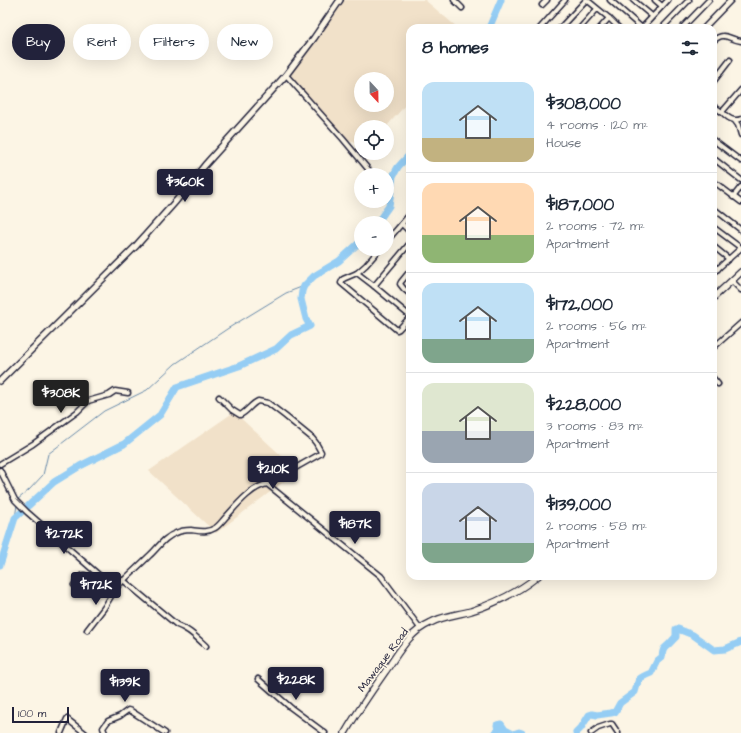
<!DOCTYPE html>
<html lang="en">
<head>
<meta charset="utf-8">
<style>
  body { margin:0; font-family:"Architects Daughter",sans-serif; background:#f6f6f7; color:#1f2937; height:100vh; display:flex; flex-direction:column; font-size:15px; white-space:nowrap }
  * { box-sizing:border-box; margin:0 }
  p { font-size:13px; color:#747a83 }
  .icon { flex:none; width:22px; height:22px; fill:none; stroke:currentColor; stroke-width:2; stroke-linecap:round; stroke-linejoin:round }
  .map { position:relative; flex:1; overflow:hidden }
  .details { position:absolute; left:406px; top:24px; width:311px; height:556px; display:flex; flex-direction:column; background:#fff; border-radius:12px; box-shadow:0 4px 16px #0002 }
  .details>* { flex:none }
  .guide { position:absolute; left:12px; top:24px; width:334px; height:36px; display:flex; gap:8px }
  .needle { width:26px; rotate:158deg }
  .controls { position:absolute; left:354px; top:72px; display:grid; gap:8px }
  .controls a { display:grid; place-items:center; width:40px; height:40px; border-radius:50%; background:#fff; box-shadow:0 4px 16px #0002; font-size:20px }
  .scale { position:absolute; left:12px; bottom:10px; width:57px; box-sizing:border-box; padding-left:4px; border:2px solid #22223b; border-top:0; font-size:11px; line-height:14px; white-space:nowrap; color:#22223b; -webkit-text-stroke:3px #fcf5e5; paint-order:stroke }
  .price { position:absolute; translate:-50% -34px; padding:0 9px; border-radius:4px; background:#22223b; color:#fff; font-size:13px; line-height:26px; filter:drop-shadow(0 1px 2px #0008) }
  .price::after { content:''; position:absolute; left:50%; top:24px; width:12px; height:9px; margin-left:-6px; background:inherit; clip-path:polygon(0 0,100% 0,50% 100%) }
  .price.selected { background:#222; color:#fff }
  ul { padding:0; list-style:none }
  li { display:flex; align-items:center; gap:12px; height:100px; padding:0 16px }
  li+li { border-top:1px solid #e0e1e3 }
  li span { display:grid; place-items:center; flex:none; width:112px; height:80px; border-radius:12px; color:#555 }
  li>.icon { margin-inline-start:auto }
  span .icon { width:48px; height:48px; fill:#fffc; stroke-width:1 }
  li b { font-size:17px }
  h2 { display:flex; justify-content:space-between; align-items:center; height:48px; padding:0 16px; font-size:17px }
  .pill { padding:0 14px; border-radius:18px; background:#fff; box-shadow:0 4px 16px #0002; font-size:14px; line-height:36px }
  .pill.selected { background:#22223b; color:#fff }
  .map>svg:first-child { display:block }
</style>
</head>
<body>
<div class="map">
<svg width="741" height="733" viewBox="0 0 741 733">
  <rect width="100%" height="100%" fill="#fcf5e5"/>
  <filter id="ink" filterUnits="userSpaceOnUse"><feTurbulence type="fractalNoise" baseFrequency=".025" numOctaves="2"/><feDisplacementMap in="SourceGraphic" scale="8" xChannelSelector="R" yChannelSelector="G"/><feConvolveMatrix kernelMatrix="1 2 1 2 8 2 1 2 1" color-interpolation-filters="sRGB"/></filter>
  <g filter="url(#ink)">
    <g fill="#f1e1c9" fill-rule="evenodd">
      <path d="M344 0H425L458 28H410V100L386 127H361V142L345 141 289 76 329 22ZM361 79H387V105H361Z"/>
      <path d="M234 412 298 471 216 533 149 471Z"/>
    </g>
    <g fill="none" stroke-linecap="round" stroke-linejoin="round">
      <g stroke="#6789aa" stroke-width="1">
        <path d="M17 500 29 490 43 475 48 454 104 411 147 390 175 364 227 329 286 293 304 286"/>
        <path d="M15 518 17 505"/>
      </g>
      <g stroke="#95cdf4" stroke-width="7">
        <path d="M489 28 501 0"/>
        <path d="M377 223 389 206 393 176 398 167 410 154"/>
        <path d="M0 565 15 518 54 482 80 466 124 444 160 415 177 387 239 366 276 349 291 335 310 326 306 319 301 299 302 291 304 286 314 276 339 261 361 241"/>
        <path d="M495 733 498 731 497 725 501 724 505 730 511 733"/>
        <path d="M516 733 519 732 522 733"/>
        <path d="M576 733 581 728 589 715 592 714 597 715 611 713 615 712 620 703 635 692C639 679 636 679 651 673L657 661 662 657C663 646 665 649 671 642 673 640 674 638 676 637V629H678L693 635 714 650 725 649 741 642"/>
      </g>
      <defs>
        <g id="minor">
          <path d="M454 0 462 8"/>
          <path d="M587 0 609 18 619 28"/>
          <path d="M610 0 642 28"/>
          <path d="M633 0 652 16"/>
          <path d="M655 0 662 6"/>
          <path d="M542 5 547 0"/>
          <path d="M540 28 565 0"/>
          <path d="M560 28 586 0"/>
          <path d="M580 28 597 9"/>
          <path d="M600 28 609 18"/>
          <path d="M642 28 668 0"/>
          <path d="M662 28 689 0"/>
          <path d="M682 28 709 0"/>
          <path d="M704 28 731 0"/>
          <path d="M713 41C725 31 728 39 741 41"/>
          <path d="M286 75 343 139 373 175"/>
          <path d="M713 82 730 60"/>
          <path d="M713 106 722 112 741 90"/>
          <path d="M722 112C728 118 733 122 741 119"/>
          <path d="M735 121 738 125 741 135"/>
          <path d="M713 140 741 161"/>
          <path d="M713 158 741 180"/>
          <path d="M713 181 741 202"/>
          <path d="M733 197 741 187"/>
          <path d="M713 208 741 230"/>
          <path d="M402 224 410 232"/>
          <path d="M713 227 741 248"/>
          <path d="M387 241 410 214"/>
          <path d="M713 246 729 259"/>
          <path d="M380 249 366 265 357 273 343 279 341 283 397 330 399 329 410 317"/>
          <path d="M713 265 718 269"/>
          <path d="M410 271 401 282 400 284 404 289 410 294"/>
          <path d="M357 273 374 286 410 316"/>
          <path d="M713 273 741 248"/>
          <path d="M732 281 741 290"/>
          <path d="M374 286 410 243"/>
          <path d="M713 348 741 323"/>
          <path d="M713 378 718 384"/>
          <path d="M0 464 33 444 77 412 88 401 109 395 115 391 128 393"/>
          <path d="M0 470 15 500 27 512 100 576 116 588C126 577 138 567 149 556 158 548 164 537 176 533 180 531 186 530 191 530 199 531 207 533 215 528 219 526 222 521 225 518 236 506 251 487 267 484L320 454 321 452 316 443 312 438 285 416 268 403 258 401C251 404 247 412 240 415L232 410 219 397"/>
          <path d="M267 484 381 576 420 628"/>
          <path d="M123 580 177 625C189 629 197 638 206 646"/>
          <path d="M74 585 82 575H85L94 578 100 576"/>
          <path d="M87 630 104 608 116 588"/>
          <path d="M258 679 290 707 325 733"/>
          <path d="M61 733 67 719 85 733"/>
          <path d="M105 733 103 728 108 721 120 716 128 710 131 711 165 733"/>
          <path d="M591 733 598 728 610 724H612L618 733"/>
        </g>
        <path id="tertiary" d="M0 381 135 247 176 201 205 165 286 75 314 38 340 0"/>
        <g id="secondary">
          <path d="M713 298 741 272"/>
          <path d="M345 733C357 712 371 692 385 672 398 654 409 632 430 623 442 616 457 615 471 611 496 603 517 593 538 576"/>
        </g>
      </defs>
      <use href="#minor" stroke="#22223b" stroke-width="7"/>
      <use href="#tertiary" stroke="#22223b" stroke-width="8"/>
      <use href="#secondary" stroke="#22223b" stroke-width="8"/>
      <use href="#minor" stroke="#fcf5e5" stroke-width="4"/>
      <use href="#tertiary" stroke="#fcf5e5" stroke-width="5"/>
      <use href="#secondary" stroke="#fcf5e5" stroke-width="5.5"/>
    </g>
  </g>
  <g text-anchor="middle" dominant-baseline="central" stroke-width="3.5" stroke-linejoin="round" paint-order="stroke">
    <g font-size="11" fill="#22223b" stroke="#fcf5e5">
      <text transform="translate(383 660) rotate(-53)">Mawaque Road</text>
    </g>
  </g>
</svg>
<div class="controls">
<a><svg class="needle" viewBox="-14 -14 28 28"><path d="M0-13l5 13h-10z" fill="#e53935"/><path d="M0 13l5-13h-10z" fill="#747a83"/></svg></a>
<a><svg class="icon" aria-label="locate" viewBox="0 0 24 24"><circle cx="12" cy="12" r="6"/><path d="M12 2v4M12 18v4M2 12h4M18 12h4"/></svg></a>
<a>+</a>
<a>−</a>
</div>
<div class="scale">100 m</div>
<b class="price" style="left:185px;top:203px">$360K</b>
<b class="price selected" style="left:61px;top:414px">$308K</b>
<b class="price" style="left:273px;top:490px">$210K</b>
<b class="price" style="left:355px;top:545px">$187K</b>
<b class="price" style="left:64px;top:555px">$272K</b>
<b class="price" style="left:96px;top:606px">$172K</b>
<b class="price" style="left:296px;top:701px">$228K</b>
<b class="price" style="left:125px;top:703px">$139K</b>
<div class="guide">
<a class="pill selected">Buy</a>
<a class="pill">Rent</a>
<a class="pill">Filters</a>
<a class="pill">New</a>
</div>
<section class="details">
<h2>8 homes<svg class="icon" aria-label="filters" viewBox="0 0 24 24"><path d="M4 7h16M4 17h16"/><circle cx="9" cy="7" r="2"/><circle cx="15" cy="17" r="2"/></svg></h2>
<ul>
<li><span style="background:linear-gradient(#bfe0f5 70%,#c2b280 0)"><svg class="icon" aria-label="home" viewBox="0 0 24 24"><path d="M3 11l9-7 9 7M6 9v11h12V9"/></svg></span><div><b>$308,000</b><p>4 rooms · 120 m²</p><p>House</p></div></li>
<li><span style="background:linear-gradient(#ffd9b3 65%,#8fb573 0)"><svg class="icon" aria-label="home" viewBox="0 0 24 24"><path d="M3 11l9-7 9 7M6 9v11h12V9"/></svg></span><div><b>$187,000</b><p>2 rooms · 72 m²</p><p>Apartment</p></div></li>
<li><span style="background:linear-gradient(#bfe0f5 70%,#7fa58c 0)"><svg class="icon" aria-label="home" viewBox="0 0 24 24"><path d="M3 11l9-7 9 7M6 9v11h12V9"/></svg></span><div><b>$172,000</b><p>2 rooms · 56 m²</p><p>Apartment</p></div></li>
<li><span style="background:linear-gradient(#dfe7d0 60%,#9aa5b1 0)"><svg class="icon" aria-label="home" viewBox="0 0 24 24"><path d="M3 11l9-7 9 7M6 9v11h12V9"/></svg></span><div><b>$228,000</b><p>3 rooms · 83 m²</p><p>Apartment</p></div></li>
<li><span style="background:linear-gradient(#c9d6e8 75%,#7fa58c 0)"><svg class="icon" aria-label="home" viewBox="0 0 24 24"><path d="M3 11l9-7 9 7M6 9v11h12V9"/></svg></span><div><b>$139,000</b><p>2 rooms · 58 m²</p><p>Apartment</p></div></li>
</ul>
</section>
</div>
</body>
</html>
